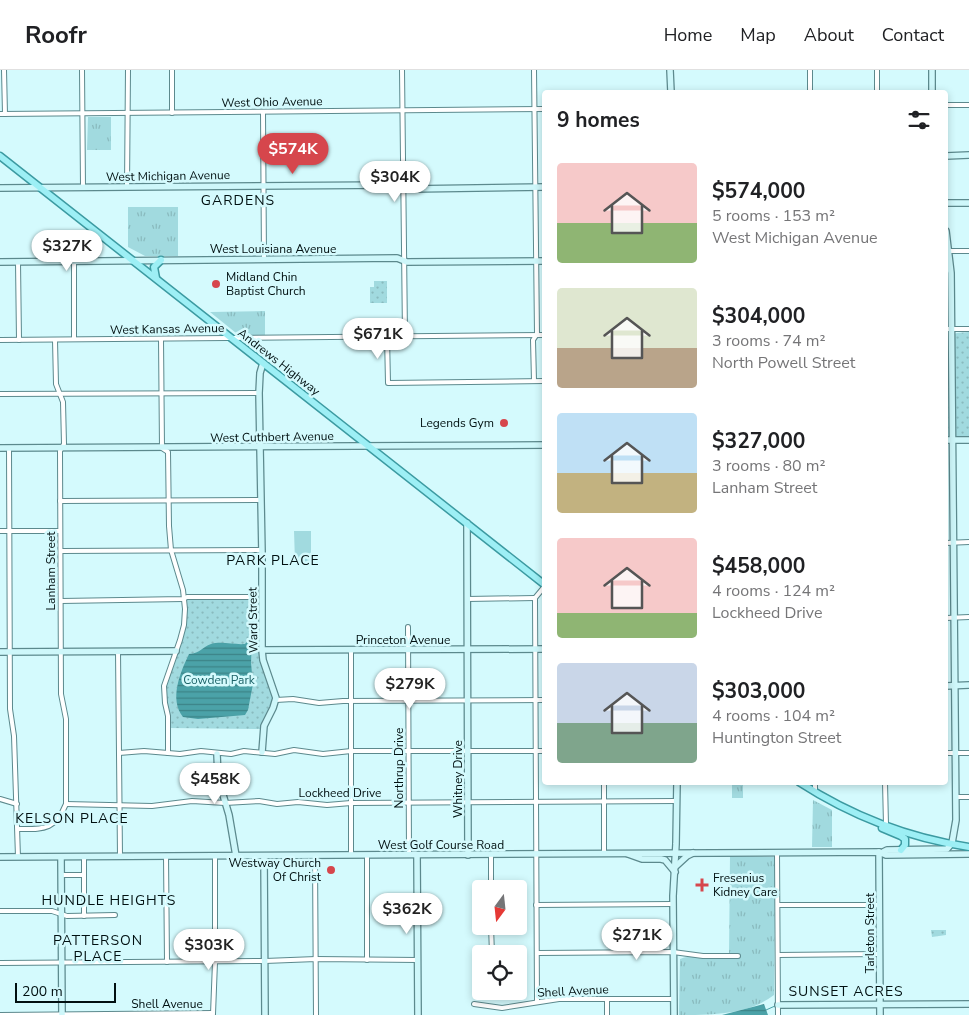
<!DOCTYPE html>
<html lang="en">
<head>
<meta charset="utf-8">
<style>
  body { margin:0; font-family:"Nunito Sans",sans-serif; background:#f6f6f6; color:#202124; height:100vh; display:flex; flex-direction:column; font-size:19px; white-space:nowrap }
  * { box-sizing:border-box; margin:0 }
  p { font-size:16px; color:#757577 }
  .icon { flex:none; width:28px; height:28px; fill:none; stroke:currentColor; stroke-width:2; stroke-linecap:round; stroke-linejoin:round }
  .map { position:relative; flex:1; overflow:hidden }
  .panel { position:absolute; left:542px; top:20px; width:406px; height:695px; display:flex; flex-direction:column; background:#fff; border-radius:5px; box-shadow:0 2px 8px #0003 }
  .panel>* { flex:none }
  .needle { width:32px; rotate:195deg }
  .controls { position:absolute; left:472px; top:810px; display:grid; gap:10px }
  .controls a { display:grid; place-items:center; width:55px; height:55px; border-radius:5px; background:#fff; box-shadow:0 2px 8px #0003; font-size:25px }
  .scale { position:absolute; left:15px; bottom:12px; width:101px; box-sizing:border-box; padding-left:5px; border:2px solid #011011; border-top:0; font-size:14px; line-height:18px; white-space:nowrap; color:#011011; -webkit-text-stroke:4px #d4fafd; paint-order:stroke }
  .price { position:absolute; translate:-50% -42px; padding:0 11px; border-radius:18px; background:#fff; color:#222; font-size:16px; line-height:32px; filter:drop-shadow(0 1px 2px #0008) }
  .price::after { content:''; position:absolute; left:50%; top:30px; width:15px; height:11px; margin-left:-8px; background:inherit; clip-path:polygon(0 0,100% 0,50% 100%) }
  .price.current { background:#d6464c; color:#fff }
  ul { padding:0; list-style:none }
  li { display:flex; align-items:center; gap:15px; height:125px; padding:0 15px }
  li span { display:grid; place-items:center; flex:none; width:140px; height:100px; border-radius:5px; color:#555 }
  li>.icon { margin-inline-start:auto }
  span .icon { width:60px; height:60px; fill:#fffc; stroke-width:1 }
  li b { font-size:21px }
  h2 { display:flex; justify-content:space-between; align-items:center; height:60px; padding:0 15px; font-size:21px }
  header { display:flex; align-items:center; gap:30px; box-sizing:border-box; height:70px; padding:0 25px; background:#fff; border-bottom:1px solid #e0e0e0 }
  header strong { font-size:24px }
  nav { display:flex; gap:28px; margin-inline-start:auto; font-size:18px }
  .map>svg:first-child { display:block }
</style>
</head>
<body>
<header>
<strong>Roofr</strong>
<nav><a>Home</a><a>Map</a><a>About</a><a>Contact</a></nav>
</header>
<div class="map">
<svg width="969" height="945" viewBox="0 0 969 945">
  <defs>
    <pattern id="grass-tufts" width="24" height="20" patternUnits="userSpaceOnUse" patternTransform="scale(1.25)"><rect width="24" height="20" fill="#a1dadf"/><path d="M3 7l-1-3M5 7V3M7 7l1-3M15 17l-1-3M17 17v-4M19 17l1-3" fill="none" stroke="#89babe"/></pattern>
    <pattern id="park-dots" width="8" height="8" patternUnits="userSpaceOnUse" patternTransform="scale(1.25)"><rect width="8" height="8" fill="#a1dadf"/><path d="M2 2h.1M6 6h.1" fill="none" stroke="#89babe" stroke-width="1.8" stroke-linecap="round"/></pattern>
    <pattern id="water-rules" width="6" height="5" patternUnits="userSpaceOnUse" patternTransform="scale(1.25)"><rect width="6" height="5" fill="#4ba2a8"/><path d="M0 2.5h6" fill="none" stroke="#3c8387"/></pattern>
  </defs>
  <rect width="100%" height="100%" fill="#d4fafd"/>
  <g fill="url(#grass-tufts)">
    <path d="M88 47H111V80H87Z"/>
    <path d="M128 137H178V186H145L128 177Z"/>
    <path d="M265 241V265H243L236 263 210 242Z"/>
    <rect x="732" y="713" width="11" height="15"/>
    <path d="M813 730 832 740V777H812Z"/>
    <path d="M730 786 775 787 774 925C748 945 712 945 679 945L680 889C689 884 717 888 729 887Z"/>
  </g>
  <g fill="url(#park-dots)">
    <path d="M374 211H387V233H370V217H374Z"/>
    <path d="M969 262V368H946V318H955L954 264 957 263Z"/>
    <path d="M187 528H262V575L275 625 263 659 169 658 165 618 184 563 187 545Z"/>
    <path d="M931 860H946V865L932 867Z"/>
  </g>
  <path fill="#a1dadf" d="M294 461H311V492H295Z"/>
  <g fill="url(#water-rules)">
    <path d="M252 565 251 593 253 614 248 640 245 645 198 649 183 647C169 629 180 603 189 584 201 583 202 577 211 574 222 571 234 575 245 574Z"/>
    <path d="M764 934 768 945H722Z"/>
  </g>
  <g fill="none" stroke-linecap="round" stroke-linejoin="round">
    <path stroke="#4ba2a8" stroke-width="1" d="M766 940 775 936"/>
    <defs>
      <g id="street">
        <path d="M4 0 5 44"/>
        <path d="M82 0 83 117"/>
        <path d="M172 0V43"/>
        <path d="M402 0 405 266"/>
        <path d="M810 0V22"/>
        <path d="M877 0V22"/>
        <path d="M946 35H969"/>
        <path d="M263 42 264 190"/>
        <path d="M0 44 545 39"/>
        <path d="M127 117 128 0"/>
        <path d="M946 181H969"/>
        <path d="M18 192 19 270"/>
        <path d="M74 192V269"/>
        <path d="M946 259H969"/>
        <path d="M387 266 388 313 545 311"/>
        <path d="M161 269 162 378 168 382 169 456 171 480 183 520 185 539 184 555 180 570 164 616 165 633 168 646V683"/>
        <path d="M0 270 545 265"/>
        <path d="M534 311 533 270 537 264 534 0"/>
        <path d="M0 324 259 323"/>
        <path d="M9 378 10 639 14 666 18 787"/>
        <path d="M60 431 261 430"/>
        <path d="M0 461H60"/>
        <path d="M946 473 969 472"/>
        <path d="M61 481 262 480"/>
        <path d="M467 529 535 528"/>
        <path d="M61 531 183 529 187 527H254"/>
        <path d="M946 548 969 547"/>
        <path d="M408 557 409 785"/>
        <path d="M351 580V785"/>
        <path d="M118 581 120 786"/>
        <path d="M276 630 293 629 319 633 343 631 545 630"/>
        <path d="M119 683 144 681 180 684 201 681 231 684 244 681 275 684 294 680 323 684 351 681H545"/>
        <path d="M946 683H969"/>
        <path d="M604 712V783"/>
        <path d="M815 712V722"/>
        <path d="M885 712 886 755"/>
        <path d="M956 727H969"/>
        <path d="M0 729 17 734"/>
        <path d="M66 734 152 736 192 731 225 733 259 731 277 734 298 732 327 735 351 733 677 731"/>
        <path d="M18 759C43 759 55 761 66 734V649L61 624 60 381 64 374 63 332 56 314 55 270"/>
        <path d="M777 782 778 945"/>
        <path d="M491 784V819"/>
        <path d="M367 785V890"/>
        <path d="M166 786 167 892"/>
        <path d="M315 786 316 945"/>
        <path d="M84 787V846"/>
        <path d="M61 805H84"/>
        <path d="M536 835 673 834"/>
        <path d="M778 835H880"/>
        <path d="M0 841H52L67 846 115 845"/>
        <path d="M491 856 492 884"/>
        <path d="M537 883 673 882 703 886H738"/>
        <path d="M778 885 880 884"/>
        <path d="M0 893 265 891 316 889 418 890"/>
        <path d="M607 929V945"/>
        <path d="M537 932 535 528 545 516"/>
        <path d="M474 934 502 938 559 929H674"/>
        <path d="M213 944 215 892V786"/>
        <path d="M0 945 213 943"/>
      </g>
      <g id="secondary">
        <path d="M670 0 671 22"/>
        <path d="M932 0V22"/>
        <path d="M946 86 969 85"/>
        <path d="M0 118 393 115 410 119 545 117"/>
        <path d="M946 133H969"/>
        <path d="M0 192 397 188 407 192 545 191"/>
        <path d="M946 370H969"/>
        <path d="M0 378 545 375"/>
        <path d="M467 453 468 785"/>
        <path d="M262 580 545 579"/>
        <path d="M0 582 176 581"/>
        <path d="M946 616 969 615"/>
        <path d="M262 682 264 656 273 638 276 628 263 590 262 580V484L259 323 260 303 263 293"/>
        <path d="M217 684 218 708 229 745 236 786"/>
        <path d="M879 782 880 945"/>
        <path d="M883 782 887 780 947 779 952 773 956 750 951 203 946 161"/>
        <path d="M628 784 642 789H661L665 790 675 802"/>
        <path d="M417 785 418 945"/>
        <path d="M264 786 265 945"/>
        <path d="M0 787 879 782 886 785 969 784"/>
        <path d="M61 787 62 945"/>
        <path d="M675 797 687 786 693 783"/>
        <path d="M778 935 969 934"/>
        <path d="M674 945 673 826 676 774 677 712"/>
      </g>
      <g id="primary">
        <path d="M0 86 545 515"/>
        <path d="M156 208 154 197 161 190"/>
        <path d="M799 712C850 745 909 768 969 777"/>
        <path d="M882 758 901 766 905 769V775L901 780"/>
      </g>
    </defs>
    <use href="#street" stroke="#5c898d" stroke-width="6"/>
    <use href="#secondary" stroke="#5c898d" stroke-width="8"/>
    <use href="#primary" stroke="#3c9aa1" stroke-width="9"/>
    <use href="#street" stroke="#fff" stroke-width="4"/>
    <use href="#secondary" stroke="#cef7fa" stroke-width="5.5"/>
    <use href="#primary" stroke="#9deff5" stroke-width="6"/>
  </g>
  <g fill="#d6464c" stroke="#d4fafd" stroke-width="2">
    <circle cx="216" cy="214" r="5"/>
    <circle cx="504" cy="353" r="5"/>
    <circle cx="331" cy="800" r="5"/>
    <path d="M699.5 807.5h5v5h5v5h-5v5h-5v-5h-5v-5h5z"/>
  </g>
  <g text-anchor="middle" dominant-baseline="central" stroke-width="5" stroke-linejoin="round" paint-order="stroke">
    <g font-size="12" fill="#011011" stroke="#d4fafd">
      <text transform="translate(272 32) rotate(-1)">West Ohio Avenue</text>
      <text transform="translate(168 106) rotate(-1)">West Michigan Avenue</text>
      <text x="273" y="179">West Louisiana Avenue</text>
      <text transform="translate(167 259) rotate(-1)">West Kansas Avenue</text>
      <text transform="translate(279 292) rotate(38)">Andrews Highway</text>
      <text transform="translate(272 367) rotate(-1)">West Cuthbert Avenue</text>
      <text transform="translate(51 501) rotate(-90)">Lanham Street</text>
      <text transform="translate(253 550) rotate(-91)">Ward Street</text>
      <text x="403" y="570">Princeton Avenue</text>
      <text transform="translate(399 698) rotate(-90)">Northrup Drive</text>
      <text transform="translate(458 709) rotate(-90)">Whitney Drive</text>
      <text x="340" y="723">Lockheed Drive</text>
      <text x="441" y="775">West Golf Course Road</text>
      <text transform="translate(870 863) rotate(-90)">Tarleton Street</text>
      <text transform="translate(573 921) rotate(-3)">Shell Avenue</text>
      <text x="167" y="934">Shell Avenue</text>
    </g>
    <g font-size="12" fill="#011011" stroke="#d4fafd" text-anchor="start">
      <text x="226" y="207">Midland Chin<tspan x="226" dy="14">Baptist Church</tspan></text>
      <text x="494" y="353" text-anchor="end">Legends Gym</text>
      <text x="321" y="793" text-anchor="end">Westway Church<tspan x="321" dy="14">Of Christ</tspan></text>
      <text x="713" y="808">Fresenius<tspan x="713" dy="14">Kidney Care</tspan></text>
    </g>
    <g font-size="12" fill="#1b6267" stroke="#d4fafd">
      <text x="219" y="610">Cowden Park</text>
    </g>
    <g font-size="14" letter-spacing="1" fill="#011011" stroke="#d4fafd">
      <text x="238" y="130">GARDENS</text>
      <text x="273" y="490">PARK PLACE</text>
      <text x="72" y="748">KELSON PLACE</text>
      <text x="109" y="830">HUNDLE HEIGHTS</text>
      <text x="98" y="870">PATTERSON<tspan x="98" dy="16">PLACE</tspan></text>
      <text x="846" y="921">SUNSET ACRES</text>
    </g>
  </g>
</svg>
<div class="controls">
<a><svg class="needle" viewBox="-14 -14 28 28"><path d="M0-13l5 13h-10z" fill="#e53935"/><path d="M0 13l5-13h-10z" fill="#757577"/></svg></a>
<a><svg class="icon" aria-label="locate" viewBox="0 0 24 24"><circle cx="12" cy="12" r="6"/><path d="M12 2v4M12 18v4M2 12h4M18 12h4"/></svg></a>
</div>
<div class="scale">200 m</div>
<b class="price current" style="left:293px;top:105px">$574K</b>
<b class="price" style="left:395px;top:133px">$304K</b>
<b class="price" style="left:67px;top:202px">$327K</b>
<b class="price" style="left:378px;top:290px">$671K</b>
<b class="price" style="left:410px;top:640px">$279K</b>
<b class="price" style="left:215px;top:735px">$458K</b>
<b class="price" style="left:407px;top:865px">$362K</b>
<b class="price" style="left:637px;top:891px">$271K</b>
<b class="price" style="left:209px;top:901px">$303K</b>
<section class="panel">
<h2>9 homes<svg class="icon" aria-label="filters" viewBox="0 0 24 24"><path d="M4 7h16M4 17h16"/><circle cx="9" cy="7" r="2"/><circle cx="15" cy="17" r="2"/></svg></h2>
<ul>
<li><span style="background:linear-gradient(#f6c9c9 60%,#8fb573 0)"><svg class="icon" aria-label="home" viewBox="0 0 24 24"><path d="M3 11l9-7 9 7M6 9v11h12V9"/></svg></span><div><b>$574,000</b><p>5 rooms · 153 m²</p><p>West Michigan Avenue</p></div></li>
<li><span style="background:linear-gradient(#dfe7d0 60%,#b9a48a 0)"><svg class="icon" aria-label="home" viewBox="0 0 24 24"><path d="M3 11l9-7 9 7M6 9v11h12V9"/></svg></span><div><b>$304,000</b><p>3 rooms · 74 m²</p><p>North Powell Street</p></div></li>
<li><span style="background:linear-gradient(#bfe0f5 60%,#c2b280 0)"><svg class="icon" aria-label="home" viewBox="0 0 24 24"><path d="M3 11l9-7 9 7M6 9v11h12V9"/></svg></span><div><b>$327,000</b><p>3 rooms · 80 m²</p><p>Lanham Street</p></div></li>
<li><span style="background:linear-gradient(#f6c9c9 75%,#8fb573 0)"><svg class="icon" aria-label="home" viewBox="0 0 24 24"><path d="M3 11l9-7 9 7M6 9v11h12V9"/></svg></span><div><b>$458,000</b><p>4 rooms · 124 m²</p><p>Lockheed Drive</p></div></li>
<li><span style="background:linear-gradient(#c9d6e8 60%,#7fa58c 0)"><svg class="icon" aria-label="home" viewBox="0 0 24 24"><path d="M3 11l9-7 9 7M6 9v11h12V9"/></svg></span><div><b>$303,000</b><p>4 rooms · 104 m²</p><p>Huntington Street</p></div></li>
</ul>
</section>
</div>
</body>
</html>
